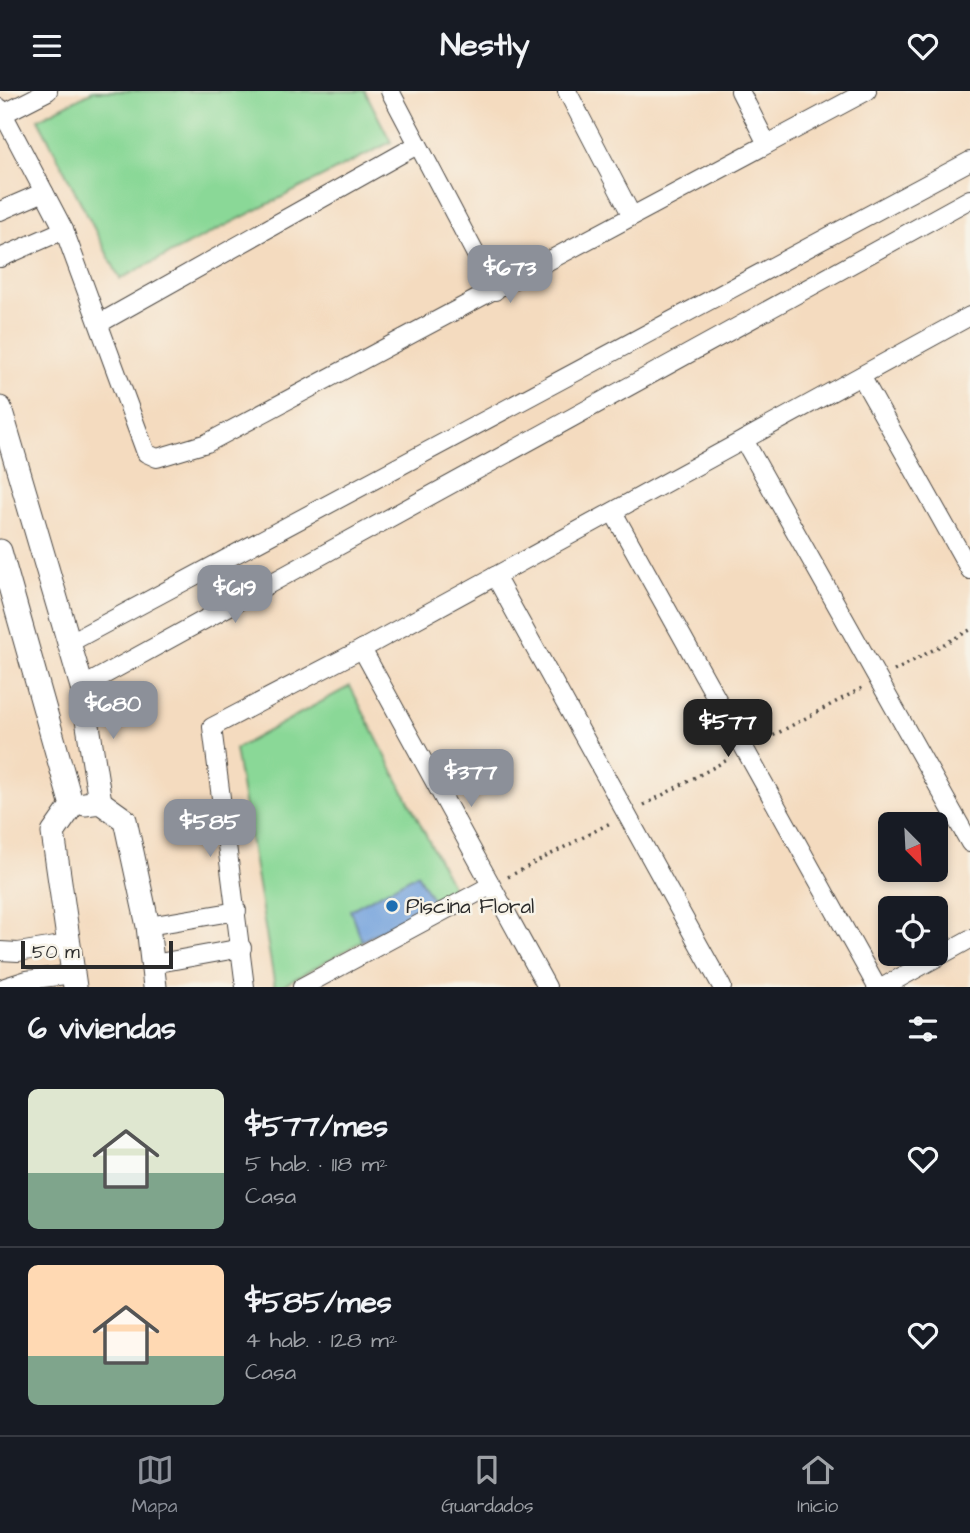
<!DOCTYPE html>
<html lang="es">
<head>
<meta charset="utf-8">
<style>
  body { margin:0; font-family:"Architects Daughter",sans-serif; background:#242831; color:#f1f3f6; height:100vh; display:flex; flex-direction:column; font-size:26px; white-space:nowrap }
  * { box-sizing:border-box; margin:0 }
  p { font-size:23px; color:#9ea1a6 }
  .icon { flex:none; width:38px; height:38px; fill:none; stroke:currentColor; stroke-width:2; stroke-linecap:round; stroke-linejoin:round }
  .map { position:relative; height:896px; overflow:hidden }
  .side { display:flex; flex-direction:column; background:#171b24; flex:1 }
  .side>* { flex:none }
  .needle { width:46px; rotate:156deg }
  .tools { position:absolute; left:878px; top:721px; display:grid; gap:14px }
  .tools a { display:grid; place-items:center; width:70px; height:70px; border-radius:10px; background:#171b24; box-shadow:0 4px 10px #0003; font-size:35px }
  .scale { position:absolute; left:21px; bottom:18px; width:152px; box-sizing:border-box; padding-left:7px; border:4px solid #2b2b2b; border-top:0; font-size:19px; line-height:24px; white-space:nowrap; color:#2b2b2b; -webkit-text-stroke:5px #f7f3e8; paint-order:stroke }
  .price { position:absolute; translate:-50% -60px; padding:0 16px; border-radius:14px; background:#8c9099; color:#fff; font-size:23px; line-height:46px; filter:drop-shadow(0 2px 4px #0008) }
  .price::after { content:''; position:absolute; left:50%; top:42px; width:21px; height:16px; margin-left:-10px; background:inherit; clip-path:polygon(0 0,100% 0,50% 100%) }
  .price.on { background:#222; color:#fff }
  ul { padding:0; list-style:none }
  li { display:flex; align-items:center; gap:21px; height:175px; padding:0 28px }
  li+li { border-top:2px solid #363941 }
  li span { display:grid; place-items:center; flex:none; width:196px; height:140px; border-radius:10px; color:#555 }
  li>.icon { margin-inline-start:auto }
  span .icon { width:84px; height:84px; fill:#fffc; stroke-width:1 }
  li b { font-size:30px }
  h2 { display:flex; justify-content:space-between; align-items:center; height:84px; padding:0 28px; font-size:30px }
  header { display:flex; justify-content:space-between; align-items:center; height:91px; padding:0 28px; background:#171b24; font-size:32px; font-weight:700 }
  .dock { display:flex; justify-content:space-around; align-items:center; height:98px; border-top:2px solid #363941; background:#171b24; font-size:19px; color:#9ea1a6 }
  .dock a { display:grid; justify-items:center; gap:4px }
  .dock .on { color:#8c9099 }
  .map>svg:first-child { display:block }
</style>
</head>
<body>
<header><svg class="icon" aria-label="menu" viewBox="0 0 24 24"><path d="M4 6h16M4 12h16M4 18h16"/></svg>Nestly<svg class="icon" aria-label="heart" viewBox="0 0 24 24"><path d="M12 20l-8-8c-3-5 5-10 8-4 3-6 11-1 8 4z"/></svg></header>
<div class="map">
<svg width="970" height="896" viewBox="0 0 970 896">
  <rect width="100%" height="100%" fill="#f7f3e8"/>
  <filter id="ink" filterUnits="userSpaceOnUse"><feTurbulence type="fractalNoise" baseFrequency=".0143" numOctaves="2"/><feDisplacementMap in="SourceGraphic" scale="14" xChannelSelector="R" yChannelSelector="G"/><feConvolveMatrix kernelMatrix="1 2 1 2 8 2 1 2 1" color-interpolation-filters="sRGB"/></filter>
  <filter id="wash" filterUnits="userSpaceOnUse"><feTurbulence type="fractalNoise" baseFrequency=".00686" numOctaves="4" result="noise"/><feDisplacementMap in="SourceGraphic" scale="28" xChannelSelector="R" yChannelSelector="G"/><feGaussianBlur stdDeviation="1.57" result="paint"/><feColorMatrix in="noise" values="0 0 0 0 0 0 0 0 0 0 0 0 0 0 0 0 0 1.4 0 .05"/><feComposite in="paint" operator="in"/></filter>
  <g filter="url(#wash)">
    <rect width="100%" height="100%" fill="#f4dbbf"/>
    <g fill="#8ad897" stroke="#5a8261" stroke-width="2">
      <path d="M93 0H365L391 51 120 188 38 28Z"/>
      <path d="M350 595 454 799 280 896H275L235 658Z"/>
    </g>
    <path fill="#74a3dd" stroke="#506784" stroke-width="2" d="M417 783 433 810 362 850 350 819Z"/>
  </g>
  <g filter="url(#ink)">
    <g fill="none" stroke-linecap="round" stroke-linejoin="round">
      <defs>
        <g id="minor">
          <path d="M390 0 495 200"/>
          <path d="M567 0 632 125"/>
          <path d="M740 0 767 53"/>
          <path d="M0 17 64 139 146 362 157 367 207 352 867 0"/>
          <path d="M3 23 48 0"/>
          <path d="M0 120 44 101"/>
          <path d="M0 167 64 139"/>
          <path d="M100 232 417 54"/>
          <path d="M861 285 970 479"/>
          <path d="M744 349 970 752"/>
          <path d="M613 421 877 896"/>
          <path d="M495 485 722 896"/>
          <path d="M69 552 970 70"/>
          <path d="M362 558 547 896"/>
          <path d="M82 596 970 108"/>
          <path d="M148 835 237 820"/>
          <path d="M0 860 18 861 68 853"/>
          <path d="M153 873 242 857"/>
          <path d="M5 896 27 889 73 883"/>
          <path d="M245 896 212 636 362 558 970 225"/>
          <path d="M302 896 490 795"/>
          <path d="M883 896 970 848"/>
        </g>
        <g id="tertiary">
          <path d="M0 317 82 596 100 711"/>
          <path d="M0 460 72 715 53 742 75 896"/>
          <path d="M85 713 100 711 125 729 148 835 155 896"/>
        </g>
      </defs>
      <use href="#minor" stroke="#494541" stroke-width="20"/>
      <use href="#tertiary" stroke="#494541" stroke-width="25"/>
      <g stroke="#494541" stroke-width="3.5" stroke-dasharray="2 5" stroke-linecap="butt">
        <path d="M894 580 970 539"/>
        <path d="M761 651 862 597"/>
        <path d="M644 714 729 668"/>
        <path d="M508 786 612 731"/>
      </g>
      <use href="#minor" stroke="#fff" stroke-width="18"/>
      <use href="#tertiary" stroke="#fff" stroke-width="23"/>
    </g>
  </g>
  <circle fill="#1f6fb2" stroke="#f7f3e8" stroke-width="2.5" cx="392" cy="815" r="7"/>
  <g text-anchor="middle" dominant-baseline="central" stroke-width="5" stroke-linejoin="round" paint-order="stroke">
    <g font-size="21" fill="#2b2b2b" stroke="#f7f3e8" text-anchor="start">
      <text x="406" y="815">Piscina Floral</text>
    </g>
  </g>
</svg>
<div class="tools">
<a><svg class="needle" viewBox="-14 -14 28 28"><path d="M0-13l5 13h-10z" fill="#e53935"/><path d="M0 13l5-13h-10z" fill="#9ea1a6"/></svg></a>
<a><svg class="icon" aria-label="locate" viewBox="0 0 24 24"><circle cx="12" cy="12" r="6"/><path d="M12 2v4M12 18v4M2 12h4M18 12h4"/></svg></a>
</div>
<div class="scale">50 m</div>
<b class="price" style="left:510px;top:214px">$673</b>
<b class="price" style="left:235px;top:534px">$619</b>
<b class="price" style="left:113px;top:650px">$680</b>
<b class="price on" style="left:728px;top:668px">$577</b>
<b class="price" style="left:471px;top:718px">$377</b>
<b class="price" style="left:210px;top:768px">$585</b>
</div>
<section class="side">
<h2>6 viviendas<svg class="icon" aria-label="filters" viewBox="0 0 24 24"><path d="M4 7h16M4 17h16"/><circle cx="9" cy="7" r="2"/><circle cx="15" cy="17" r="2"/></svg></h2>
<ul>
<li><span style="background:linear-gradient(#dfe7d0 60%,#7fa58c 0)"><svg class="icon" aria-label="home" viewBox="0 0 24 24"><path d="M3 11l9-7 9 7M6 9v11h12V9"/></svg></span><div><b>$577/mes</b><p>5 hab. · 118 m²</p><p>Casa</p></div><svg class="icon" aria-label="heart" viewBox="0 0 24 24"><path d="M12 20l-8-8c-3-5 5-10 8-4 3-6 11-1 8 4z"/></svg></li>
<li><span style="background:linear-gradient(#ffd9b3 65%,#7fa58c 0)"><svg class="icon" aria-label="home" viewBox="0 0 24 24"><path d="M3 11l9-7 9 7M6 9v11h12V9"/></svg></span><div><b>$585/mes</b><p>4 hab. · 128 m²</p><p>Casa</p></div><svg class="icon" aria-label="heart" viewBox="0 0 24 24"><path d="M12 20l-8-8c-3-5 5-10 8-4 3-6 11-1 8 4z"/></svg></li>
</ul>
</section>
<nav class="dock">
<a class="on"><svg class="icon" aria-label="map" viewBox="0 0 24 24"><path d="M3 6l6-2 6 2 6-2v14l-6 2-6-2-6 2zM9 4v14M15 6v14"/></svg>Mapa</a>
<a><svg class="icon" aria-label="saved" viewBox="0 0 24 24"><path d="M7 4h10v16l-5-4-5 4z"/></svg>Guardados</a>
<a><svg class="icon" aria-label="home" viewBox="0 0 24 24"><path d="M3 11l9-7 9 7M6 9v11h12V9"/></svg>Inicio</a>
</nav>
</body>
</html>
